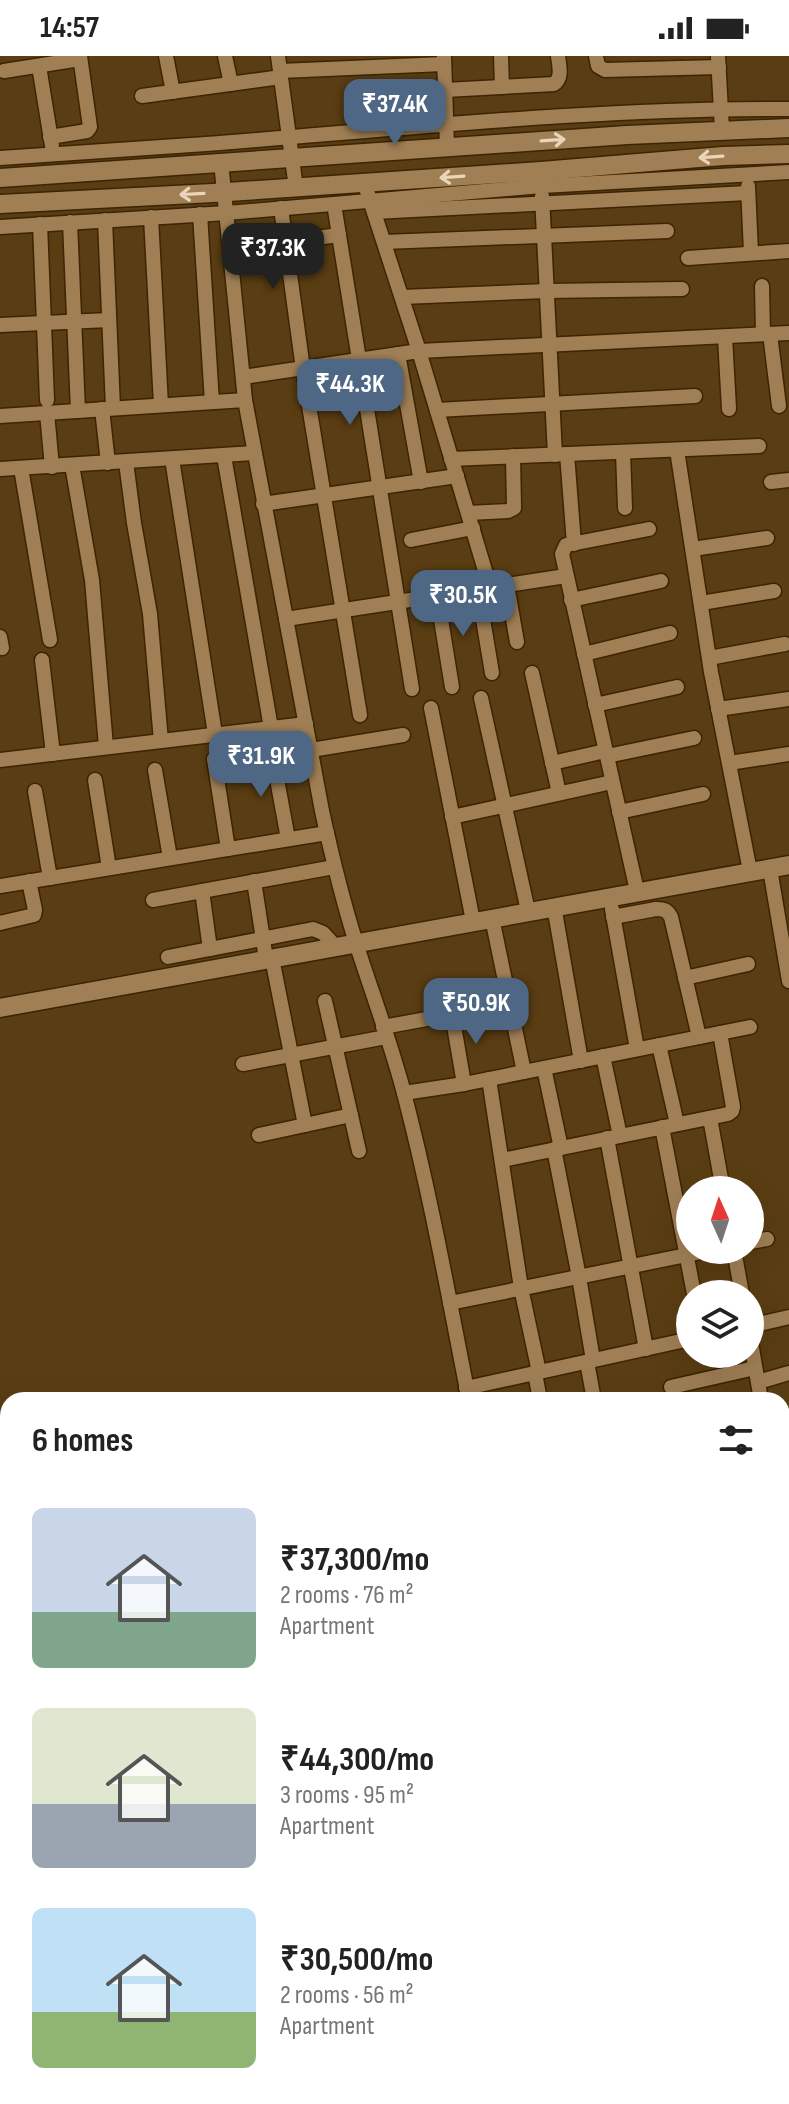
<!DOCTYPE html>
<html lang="en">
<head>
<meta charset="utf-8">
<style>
  body { margin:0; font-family:"Sofia Sans Condensed",sans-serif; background:#f2f2f2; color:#222; height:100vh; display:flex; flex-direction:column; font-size:30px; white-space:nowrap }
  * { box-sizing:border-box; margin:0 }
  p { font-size:26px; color:#767676 }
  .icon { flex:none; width:44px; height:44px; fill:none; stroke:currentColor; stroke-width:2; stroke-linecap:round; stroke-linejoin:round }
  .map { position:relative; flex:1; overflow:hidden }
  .side { position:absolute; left:0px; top:1336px; width:790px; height:712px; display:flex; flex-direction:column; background:#fff; border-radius:24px 24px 0 0; box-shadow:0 8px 32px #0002 }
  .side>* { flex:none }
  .needle { width:52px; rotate:357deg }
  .fabs { position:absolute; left:676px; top:1120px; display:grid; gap:16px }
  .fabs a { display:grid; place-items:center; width:88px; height:88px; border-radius:50%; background:#fff; box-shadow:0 8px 32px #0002; font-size:40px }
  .price { position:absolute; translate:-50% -68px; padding:0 18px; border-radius:16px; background:#4e6784; color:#fff; font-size:26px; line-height:52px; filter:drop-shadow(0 2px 4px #0008) }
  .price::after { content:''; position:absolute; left:50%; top:48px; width:24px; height:18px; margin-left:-12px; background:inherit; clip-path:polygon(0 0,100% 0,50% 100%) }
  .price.selected { background:#222; color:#fff }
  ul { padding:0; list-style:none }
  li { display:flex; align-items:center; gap:24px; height:200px; padding:0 32px }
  li span { display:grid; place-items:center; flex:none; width:224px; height:160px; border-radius:12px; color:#555 }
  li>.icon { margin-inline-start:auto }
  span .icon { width:96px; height:96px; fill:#fffc; stroke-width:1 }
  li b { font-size:34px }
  h2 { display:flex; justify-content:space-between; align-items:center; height:96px; padding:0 32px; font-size:34px }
  .status { display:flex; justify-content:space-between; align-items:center; height:56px; padding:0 40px; background:#fff; direction:ltr }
  .status svg { height:22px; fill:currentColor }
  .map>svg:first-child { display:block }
</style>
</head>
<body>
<div class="status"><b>14:57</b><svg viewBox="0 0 49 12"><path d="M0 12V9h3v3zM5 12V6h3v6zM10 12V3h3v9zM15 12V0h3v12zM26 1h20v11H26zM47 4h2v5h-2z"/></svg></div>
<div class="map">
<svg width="789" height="2048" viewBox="0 0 789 2048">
  <rect width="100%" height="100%" fill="#5a3d12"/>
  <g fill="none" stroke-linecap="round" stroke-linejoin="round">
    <defs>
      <g id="minor">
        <path d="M166 0 173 36"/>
        <path d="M225 0 231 28"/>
        <path d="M278 0 296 132"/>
        <path d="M444 0 447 91"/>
        <path d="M501 0 502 31"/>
        <path d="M596 0 598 10 605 14 719 11"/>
        <path d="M718 0 722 74"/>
        <path d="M39 10 52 90"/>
        <path d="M4 15 80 3"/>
        <path d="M280 15 444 8"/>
        <path d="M445 34 554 28C563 22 559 9 558 0"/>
        <path d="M142 40 281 21"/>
        <path d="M50 81 87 75 90 71 80 0"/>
        <path d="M0 102C69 97 138 93 206 88 400 73 594 52 789 53"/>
        <path d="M221 106 245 344 322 755C332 801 343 846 357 890 373 940 392 990 405 1041 431 1141 449 1243 469 1344"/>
        <path d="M748 130 751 197"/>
        <path d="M367 135 419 295 490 531"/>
        <path d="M542 140 555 399"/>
        <path d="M334 148 412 633"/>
        <path d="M281 152 303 313 360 659"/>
        <path d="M374 156 748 137"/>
        <path d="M200 158 212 346"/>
        <path d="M151 161 161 349"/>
        <path d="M105 164 113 352"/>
        <path d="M70 166 78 355"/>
        <path d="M40 168 47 344"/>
        <path d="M0 171 227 157 542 130 789 116"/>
        <path d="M285 186 339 179"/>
        <path d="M384 186 667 175"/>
        <path d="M688 202 789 195"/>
        <path d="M762 230 763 278"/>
        <path d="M402 241 547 235 682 233"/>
        <path d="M0 269 109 264"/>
        <path d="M770 278 779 350"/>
        <path d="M725 281 729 353"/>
        <path d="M398 298 421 426"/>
        <path d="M243 321 419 295 789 277"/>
        <path d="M102 353 108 407"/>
        <path d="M437 354 695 340"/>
        <path d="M47 357 52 411"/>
        <path d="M0 360 245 344"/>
        <path d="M677 394 711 616 750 815"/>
        <path d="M623 396 625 452"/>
        <path d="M567 398 574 488"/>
        <path d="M224 400 271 672"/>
        <path d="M172 403 215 678"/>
        <path d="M451 403 759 390"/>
        <path d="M126 406 134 467 150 558 161 685"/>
        <path d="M72 409 92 524 106 691"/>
        <path d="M21 412 50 584"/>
        <path d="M0 413 254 397"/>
        <path d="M771 426 789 424"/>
        <path d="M263 448 457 420"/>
        <path d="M468 457 508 455 514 452 513 400"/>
        <path d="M411 484 473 472"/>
        <path d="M693 493 767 482"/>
        <path d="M507 529 517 586"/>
        <path d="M478 533 492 617"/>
        <path d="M437 539 452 631"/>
        <path d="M571 544 661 525"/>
        <path d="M701 547 774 535"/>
        <path d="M286 563 566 520"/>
        <path d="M0 581 2 592"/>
        <path d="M584 598 670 577"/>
        <path d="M709 602 785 588"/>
        <path d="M42 604 53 698"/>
        <path d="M532 617 559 737"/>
        <path d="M481 642 528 855"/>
        <path d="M595 649 677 631"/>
        <path d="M431 652 473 865"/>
        <path d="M718 653 789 643"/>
        <path d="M311 694 403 679"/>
        <path d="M272 696 288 783"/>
        <path d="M607 700 694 682"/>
        <path d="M214 703 228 793"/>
        <path d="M0 704 306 668"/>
        <path d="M552 707 605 695"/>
        <path d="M729 707 789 698"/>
        <path d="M155 714 170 802"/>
        <path d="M95 724 109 812"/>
        <path d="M35 735 50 822"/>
        <path d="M619 756 703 738"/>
        <path d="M452 761 612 726"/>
        <path d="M770 813 789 925"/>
        <path d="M254 825 266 903"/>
        <path d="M0 830 327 777"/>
        <path d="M202 835 210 893"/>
        <path d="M637 835 562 498 566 489 649 473"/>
        <path d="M153 844 334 811"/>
        <path d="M554 850 581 1005"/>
        <path d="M612 853 637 993"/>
        <path d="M613 861 656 853C664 853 667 854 671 861L699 981"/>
        <path d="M492 862 524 1016"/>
        <path d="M0 867 34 859 35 854 29 825"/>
        <path d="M168 901 313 873 323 877 335 890"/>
        <path d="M272 902 305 1069"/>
        <path d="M685 922 748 908"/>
        <path d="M325 945 359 1095"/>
        <path d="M452 958 464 1028"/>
        <path d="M383 971 475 954"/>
        <path d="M659 989 677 1068"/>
        <path d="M603 1000 620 1080"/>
        <path d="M243 1008 386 981"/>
        <path d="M544 1012 561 1092"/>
        <path d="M489 1023 521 1232 539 1316"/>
        <path d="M404 1037 464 1028 750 971"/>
        <path d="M710 1062 723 1134"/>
        <path d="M662 1071 694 1238"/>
        <path d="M259 1079 351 1059"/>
        <path d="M607 1082 646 1293"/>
        <path d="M554 1093 579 1221 593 1304"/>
        <path d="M502 1104 728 1058 732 1055 733 1051 720 977"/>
        <path d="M750 1186 767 1183"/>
        <path d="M734 1194 742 1238"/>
        <path d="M450 1247 711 1194"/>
        <path d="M750 1270 789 1261"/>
        <path d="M750 1281 761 1344"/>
        <path d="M587 1306 594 1344"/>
        <path d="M535 1317 540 1344"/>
        <path d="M758 1326 789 1317"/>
        <path d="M671 1331 755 1312"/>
        <path d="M466 1332 690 1283"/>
        <path d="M782 1381 789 1380"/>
        <path d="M782 1452 789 1482"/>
        <path d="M0 1573 8 1572"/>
        <path d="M782 1594 789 1624"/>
        <path d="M782 1645 789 1643"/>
        <path d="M782 1729 789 1727"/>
        <path d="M782 1804 787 1814"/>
        <path d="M786 1927 783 1883 784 1876 789 1871"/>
        <path d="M148 2040 301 2043"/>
        <path d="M334 2040V2048"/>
        <path d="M517 2040V2048"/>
        <path d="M579 2040V2048"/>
        <path d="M661 2040V2048"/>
        <path d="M725 2040 726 2048"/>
        <path d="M98 2048V2040"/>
        <path d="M392 2048V2040"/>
        <path d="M454 2048V2040"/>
      </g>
      <g id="tertiary">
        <path d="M0 122 627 79 789 72"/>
        <path d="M0 148 213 137 541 115 723 100 789 98"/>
        <path d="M0 952 789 809"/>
        <path d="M0 1740 8 1742"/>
        <path d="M0 1761 8 1764"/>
        <path d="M782 2040 789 2041"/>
      </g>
      <path id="secondary" d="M0 1991 8 2048"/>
    </defs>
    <use href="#minor" stroke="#3b2504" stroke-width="17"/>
    <use href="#tertiary" stroke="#3b2504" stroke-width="21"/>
    <use href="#secondary" stroke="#3b2504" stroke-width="23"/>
    <use href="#minor" stroke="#a07f55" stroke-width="14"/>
    <use href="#tertiary" stroke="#a07f55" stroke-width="18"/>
    <use href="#secondary" stroke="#a07f55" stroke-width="20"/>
  </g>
  <defs><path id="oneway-shaft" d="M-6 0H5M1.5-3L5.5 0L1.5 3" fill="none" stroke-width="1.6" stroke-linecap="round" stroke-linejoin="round" transform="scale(2)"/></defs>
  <g stroke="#ead5bb">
    <use href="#oneway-shaft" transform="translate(553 84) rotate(-4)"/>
    <use href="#oneway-shaft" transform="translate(711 101) rotate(176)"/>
    <use href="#oneway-shaft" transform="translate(452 121) rotate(176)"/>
    <use href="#oneway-shaft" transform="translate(192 138) rotate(177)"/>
  </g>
</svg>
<div class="fabs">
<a><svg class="needle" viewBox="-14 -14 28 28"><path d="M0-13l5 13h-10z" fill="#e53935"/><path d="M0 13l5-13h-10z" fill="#767676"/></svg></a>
<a><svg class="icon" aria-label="layers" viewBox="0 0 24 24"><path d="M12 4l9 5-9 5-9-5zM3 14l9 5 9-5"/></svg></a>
</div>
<b class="price" style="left:395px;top:91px">₹37.4K</b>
<b class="price selected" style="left:273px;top:235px">₹37.3K</b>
<b class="price" style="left:350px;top:371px">₹44.3K</b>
<b class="price" style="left:463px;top:582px">₹30.5K</b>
<b class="price" style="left:261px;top:743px">₹31.9K</b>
<b class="price" style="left:476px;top:990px">₹50.9K</b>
<section class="side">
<h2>6 homes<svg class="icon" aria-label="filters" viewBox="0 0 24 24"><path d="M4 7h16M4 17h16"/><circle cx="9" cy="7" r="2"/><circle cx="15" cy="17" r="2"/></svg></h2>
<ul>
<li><span style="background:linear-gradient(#c9d6e8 65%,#7fa58c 0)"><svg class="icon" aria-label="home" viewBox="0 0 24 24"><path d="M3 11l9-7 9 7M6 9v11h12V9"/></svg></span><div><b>₹37,300/mo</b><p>2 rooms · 76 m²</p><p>Apartment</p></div></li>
<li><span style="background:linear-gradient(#dfe7d0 60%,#9aa5b1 0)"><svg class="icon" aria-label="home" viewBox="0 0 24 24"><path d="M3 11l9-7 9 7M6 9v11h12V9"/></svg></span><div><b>₹44,300/mo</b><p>3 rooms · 95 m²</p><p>Apartment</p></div></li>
<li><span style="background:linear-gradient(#bfe0f5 65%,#8fb573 0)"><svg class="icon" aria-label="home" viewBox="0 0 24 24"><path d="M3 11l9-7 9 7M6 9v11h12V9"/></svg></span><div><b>₹30,500/mo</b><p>2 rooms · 56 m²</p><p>Apartment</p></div></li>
</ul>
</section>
</div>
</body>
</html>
